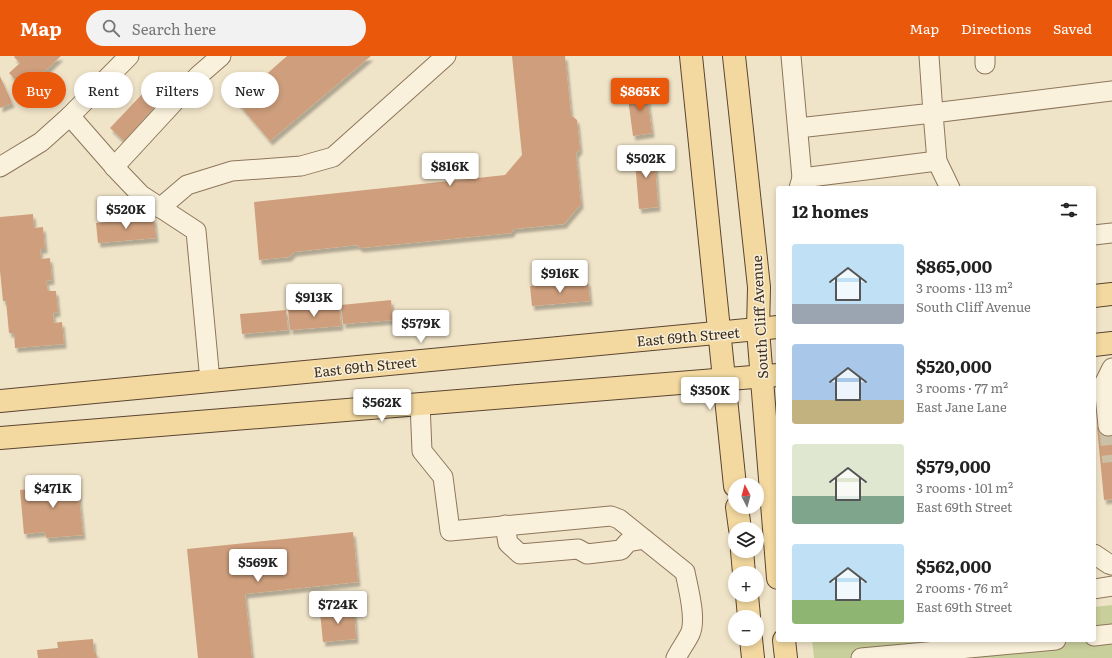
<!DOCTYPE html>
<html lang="en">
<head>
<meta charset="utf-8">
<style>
  body { margin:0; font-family:Literata,serif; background:#f2f2f2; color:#222; height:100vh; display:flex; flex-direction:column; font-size:15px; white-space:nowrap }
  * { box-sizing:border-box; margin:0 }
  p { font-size:13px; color:#767676 }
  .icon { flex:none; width:22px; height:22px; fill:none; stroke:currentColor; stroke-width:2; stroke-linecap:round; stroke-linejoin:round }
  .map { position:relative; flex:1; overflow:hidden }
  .sheet { position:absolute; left:776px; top:130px; width:320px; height:456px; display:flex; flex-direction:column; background:#fff; border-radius:4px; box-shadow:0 2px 6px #0003 }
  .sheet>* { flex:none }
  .hud { position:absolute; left:12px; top:16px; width:380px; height:36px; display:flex; gap:8px }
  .needle { width:26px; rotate:354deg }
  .buttons { position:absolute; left:728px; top:422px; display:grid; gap:8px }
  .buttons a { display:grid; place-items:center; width:36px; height:36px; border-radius:50%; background:#fff; box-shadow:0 2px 6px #0003; font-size:20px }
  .price { position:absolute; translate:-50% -34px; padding:0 9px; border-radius:4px; background:#fff; color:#222; font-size:13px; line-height:26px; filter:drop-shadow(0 1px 2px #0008) }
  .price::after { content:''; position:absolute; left:50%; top:24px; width:12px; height:9px; margin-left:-6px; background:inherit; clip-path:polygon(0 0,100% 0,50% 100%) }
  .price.current { background:#ea580c; color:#fff }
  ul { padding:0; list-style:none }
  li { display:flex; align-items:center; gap:12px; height:100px; padding:0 16px }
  li span { display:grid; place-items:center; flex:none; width:112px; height:80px; border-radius:4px; color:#555 }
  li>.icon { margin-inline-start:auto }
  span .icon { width:48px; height:48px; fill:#fffc; stroke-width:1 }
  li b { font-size:17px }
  h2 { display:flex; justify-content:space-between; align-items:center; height:48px; padding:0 16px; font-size:17px }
  .pill { padding:0 14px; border-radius:18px; background:#fff; box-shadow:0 2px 6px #0003; font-size:14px; line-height:36px }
  .pill.current { background:#ea580c; color:#fff }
  header { display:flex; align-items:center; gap:24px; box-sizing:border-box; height:56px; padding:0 20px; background:#ea580c; color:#fff }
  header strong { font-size:19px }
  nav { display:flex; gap:22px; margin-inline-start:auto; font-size:14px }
  .search { width:280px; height:36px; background:#f2f2f2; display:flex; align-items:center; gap:10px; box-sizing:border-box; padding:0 14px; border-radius:22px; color:#767676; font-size:15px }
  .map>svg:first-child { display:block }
</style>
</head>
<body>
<header>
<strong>Map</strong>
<div class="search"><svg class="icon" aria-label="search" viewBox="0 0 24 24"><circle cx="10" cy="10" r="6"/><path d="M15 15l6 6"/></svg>Search here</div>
<nav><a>Map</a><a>Directions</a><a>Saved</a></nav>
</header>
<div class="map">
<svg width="1112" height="602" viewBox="0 0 1112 602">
  <defs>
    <filter id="shadow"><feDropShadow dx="2.5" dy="4.5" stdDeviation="1" flood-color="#0004"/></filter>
  </defs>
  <rect width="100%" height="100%" fill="#f0e4c8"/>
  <path fill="#c9cf9b" d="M1112 549V602H814L812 584H1094V551Z"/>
  <g fill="#cf9f7d" filter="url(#shadow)">
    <path d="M15 0H61L25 34 9 17 20 7 14 1Z"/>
    <path d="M287 0H371L270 85 236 45Z"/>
    <path d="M512 0H565L571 59 577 64 580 93 576 98 581 148 564 168 514 173 511 177 361 192 357 189 294 196 289 201 259 204 254 146 505 119 522 99Z"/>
    <path d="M0 20 12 47 0 52Z"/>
    <path d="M646 32 652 77 633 80 627 35Z"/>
    <path d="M145 35 158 47 124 85 110 72Z"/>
    <path d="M654 93 658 151 639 153 634 94Z"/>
    <path d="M33 158 34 172 43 171 45 193H40L41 203 50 202 52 224 46 225 48 235H56L58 256 53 257 54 267 62 266 64 288 15 292 14 277H9L6 245H3L0 215V161Z"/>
    <path d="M154 162 156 182 98 187 96 167Z"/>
    <path d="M588 225 590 245 532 250 530 230Z"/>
    <path d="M391 244 393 264 343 268 341 249Z"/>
    <path d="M339 249 341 270 290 274 288 253Z"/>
    <path d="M286 254 288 274 242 278 240 258Z"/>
    <path d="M1112 370V443L1104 444 1097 371Z"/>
    <path d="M77 421 83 479 46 482 45 476 24 478 20 434 41 432 40 424Z"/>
    <path d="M353 476 358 526 245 538 252 602H198L187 493Z"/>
    <path d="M354 553 356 583 323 586 320 556Z"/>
    <path d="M93 583 94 597 96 596 97 602H38L37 594 58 592 57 586Z"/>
  </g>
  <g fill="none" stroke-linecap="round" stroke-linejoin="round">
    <path stroke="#ccc0a6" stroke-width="19" stroke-dasharray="19 10" stroke-linecap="butt" d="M1108 370 1112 406"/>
    <defs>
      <g id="minor">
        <path d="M791 0 802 122"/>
        <path d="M985 0V8"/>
        <path d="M70 60 119 116 141 139 196 175 210 325"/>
        <path d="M798 72 933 57 929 0"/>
        <path d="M0 111 41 86 70 60 129 0"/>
        <path d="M114 111 198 20 221 0"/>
        <path d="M799 132 802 122 937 105"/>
        <path d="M950 132 937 105 933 57 1112 35"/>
        <path d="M160 152 187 129 232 115 301 110 333 101 446 0"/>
        <path d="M1094 179 1112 177"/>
        <path d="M420 347 422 395 443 421 450 475 611 460 619 463 685 516C688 532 697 563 690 578 686 586 680 594 676 602"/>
        <path d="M1108 370 1104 328 1112 312"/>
        <path d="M505 469 508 487 520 498 578 493 587 498 621 494 628 486 644 483"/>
        <path d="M1094 498 1109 508 1112 509"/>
        <path d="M1094 533 1112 530"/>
        <path d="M1094 580 1112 578"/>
        <path d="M861 602 1056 584"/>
      </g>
      <g id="major">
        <path d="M691 0 735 430"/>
        <path d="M734 0 759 231 758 274 778 522"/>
        <path d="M1094 240 1112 238"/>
        <path d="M1094 289 1112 287"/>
        <path d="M0 345 778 271"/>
        <path d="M0 382 778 319"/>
        <path d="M737 451 740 473"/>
        <path d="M742 495 744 517"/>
        <path d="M747 539 749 561"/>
        <path d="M751 583 753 602"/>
        <path d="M784 584 786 602"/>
      </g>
    </defs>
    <use href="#minor" stroke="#8d765c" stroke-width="21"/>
    <use href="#major" stroke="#5b4430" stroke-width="24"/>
    <use href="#minor" stroke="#faf1dc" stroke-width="19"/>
    <use href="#major" stroke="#f3d9a0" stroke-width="22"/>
  </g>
  <g text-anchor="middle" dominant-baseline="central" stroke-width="3" stroke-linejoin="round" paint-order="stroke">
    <g font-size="14" fill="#3d2e20" stroke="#f7eed8">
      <text transform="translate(759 261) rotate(-93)">South Cliff Avenue</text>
      <text transform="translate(688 280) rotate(-5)">East 69th Street</text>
      <text transform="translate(365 310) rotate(-6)">East 69th Street</text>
    </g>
  </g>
</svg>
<div class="buttons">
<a><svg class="needle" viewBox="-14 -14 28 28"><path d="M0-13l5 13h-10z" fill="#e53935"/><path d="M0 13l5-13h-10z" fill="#767676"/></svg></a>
<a><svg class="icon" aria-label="layers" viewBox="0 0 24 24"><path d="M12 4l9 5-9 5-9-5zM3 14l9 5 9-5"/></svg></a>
<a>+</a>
<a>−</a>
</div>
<b class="price current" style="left:640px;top:56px">$865K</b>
<b class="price" style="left:646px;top:123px">$502K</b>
<b class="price" style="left:450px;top:131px">$816K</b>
<b class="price" style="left:126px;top:174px">$520K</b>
<b class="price" style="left:560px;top:238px">$916K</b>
<b class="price" style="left:314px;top:262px">$913K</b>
<b class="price" style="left:421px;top:288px">$579K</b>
<b class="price" style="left:710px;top:355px">$350K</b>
<b class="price" style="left:382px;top:367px">$562K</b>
<b class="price" style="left:53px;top:453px">$471K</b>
<b class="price" style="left:258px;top:527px">$569K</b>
<b class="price" style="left:338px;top:569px">$724K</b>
<div class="hud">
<a class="pill current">Buy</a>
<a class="pill">Rent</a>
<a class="pill">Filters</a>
<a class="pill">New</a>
</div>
<section class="sheet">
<h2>12 homes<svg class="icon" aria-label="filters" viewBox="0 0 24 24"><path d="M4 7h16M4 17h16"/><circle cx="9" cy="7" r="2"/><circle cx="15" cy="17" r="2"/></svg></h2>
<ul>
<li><span style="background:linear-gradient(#bfe0f5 75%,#9aa5b1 0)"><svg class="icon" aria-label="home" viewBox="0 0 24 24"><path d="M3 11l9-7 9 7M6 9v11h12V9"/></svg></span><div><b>$865,000</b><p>3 rooms · 113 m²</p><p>South Cliff Avenue</p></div></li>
<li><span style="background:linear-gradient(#a9c7e8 70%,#c2b280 0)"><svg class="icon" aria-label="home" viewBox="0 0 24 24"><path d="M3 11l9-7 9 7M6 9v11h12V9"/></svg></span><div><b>$520,000</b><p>3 rooms · 77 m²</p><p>East Jane Lane</p></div></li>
<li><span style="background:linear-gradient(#dfe7d0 65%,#7fa58c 0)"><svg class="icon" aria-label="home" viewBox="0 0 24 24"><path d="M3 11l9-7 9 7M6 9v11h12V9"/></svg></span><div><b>$579,000</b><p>3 rooms · 101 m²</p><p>East 69th Street</p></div></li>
<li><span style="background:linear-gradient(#bfe0f5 70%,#8fb573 0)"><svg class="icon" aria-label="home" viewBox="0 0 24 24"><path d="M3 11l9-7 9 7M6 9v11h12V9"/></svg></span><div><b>$562,000</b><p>2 rooms · 76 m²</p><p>East 69th Street</p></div></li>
</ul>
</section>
</div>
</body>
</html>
